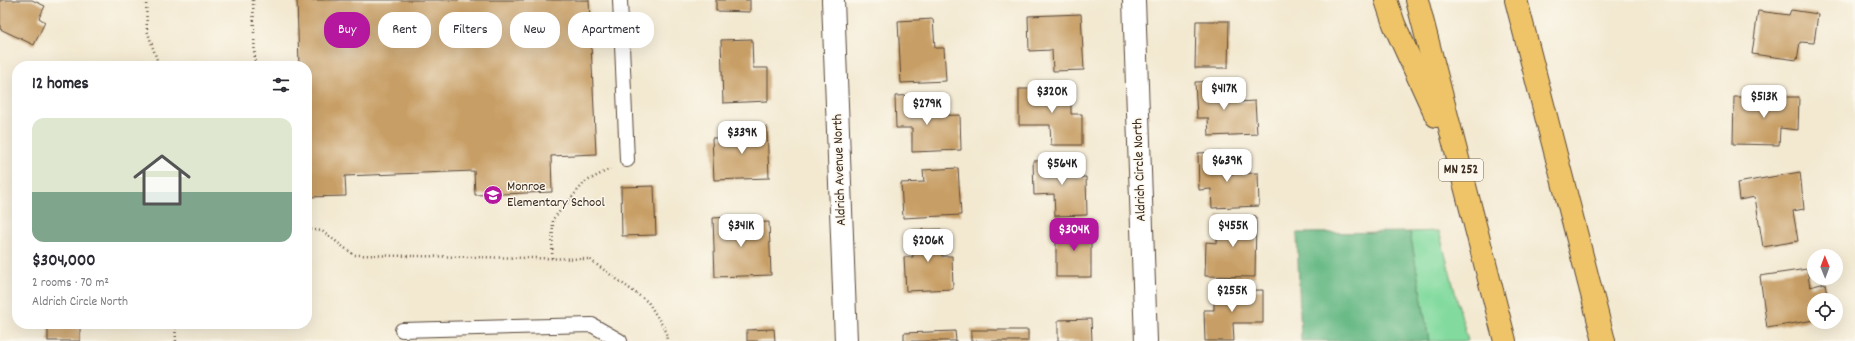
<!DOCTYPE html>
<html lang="en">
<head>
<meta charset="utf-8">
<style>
  body { margin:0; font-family:Dekko,sans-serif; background:#f7f7f7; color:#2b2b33; height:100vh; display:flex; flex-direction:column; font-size:15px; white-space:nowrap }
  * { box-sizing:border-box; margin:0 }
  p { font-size:13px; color:#7c7c81 }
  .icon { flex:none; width:22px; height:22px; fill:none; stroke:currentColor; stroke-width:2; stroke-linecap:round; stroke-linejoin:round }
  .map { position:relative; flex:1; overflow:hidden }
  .details { position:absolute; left:12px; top:61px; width:300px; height:268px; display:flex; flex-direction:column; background:#fff; border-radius:16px; box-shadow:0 4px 16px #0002 }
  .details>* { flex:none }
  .banner { position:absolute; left:324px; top:12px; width:380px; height:36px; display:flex; gap:8px }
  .needle { width:26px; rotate:359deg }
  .tools { position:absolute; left:1807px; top:249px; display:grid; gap:8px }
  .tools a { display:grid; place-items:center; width:36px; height:36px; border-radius:50%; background:#fff; box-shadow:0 4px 16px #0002; font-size:20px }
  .price { position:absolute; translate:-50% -34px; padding:0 9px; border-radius:8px; background:#fff; color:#222; font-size:13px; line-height:26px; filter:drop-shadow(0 1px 2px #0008) }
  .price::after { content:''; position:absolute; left:50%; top:24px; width:12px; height:9px; margin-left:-6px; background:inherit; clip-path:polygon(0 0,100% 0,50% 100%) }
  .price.active { background:#b5179e; color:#fff }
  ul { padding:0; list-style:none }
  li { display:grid; align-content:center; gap:8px; height:212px; padding:0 20px }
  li+li { border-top:1px solid #e1e1e2 }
  li span { display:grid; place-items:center; height:124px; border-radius:12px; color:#555 }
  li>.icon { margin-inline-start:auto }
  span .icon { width:72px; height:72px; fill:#fffc; stroke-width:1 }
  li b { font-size:17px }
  h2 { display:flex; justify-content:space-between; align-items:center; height:48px; padding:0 20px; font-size:17px }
  .pill { padding:0 14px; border-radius:16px; background:#fff; box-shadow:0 4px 16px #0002; font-size:14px; line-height:36px }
  .pill.active { background:#b5179e; color:#fff }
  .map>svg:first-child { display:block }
</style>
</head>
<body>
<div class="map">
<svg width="1855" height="341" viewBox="0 0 1855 341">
  <rect width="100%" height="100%" fill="#fbf7ec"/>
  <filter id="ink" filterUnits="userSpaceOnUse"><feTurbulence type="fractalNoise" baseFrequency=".025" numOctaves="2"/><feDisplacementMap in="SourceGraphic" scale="8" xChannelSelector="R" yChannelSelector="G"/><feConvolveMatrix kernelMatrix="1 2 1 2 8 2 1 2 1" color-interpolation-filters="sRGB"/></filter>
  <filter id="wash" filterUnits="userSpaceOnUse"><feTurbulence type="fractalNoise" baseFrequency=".012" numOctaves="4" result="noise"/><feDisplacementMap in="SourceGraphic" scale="16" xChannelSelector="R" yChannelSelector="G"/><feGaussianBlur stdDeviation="0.9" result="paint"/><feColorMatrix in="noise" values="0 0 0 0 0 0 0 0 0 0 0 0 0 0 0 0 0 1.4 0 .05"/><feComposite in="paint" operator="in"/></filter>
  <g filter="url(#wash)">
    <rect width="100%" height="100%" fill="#f3e9d1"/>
    <path fill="#82da9f" stroke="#5e825e" d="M1439 231 1468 341H1429L1410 232Z"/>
    <path fill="#69ba86" stroke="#527252" d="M1410 232 1429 341H1301L1297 233Z"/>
    <g id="blocks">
      <g fill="#c79e65">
        <path d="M0 0H32L45 6 39 18 45 22 34 45 0 29Z"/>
        <path d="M297 0H589L596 154 551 156 552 192 475 195 474 171 345 176 346 196 307 197V66H299Z"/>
        <path d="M716 0H750V12L716 11Z"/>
        <path d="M1791 10 1818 14 1814 43 1800 42 1797 60 1752 54 1758 11 1789 15Z"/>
        <path d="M1081 14 1084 70 1053 71 1052 50 1029 51 1028 16Z"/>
        <path d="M933 19 935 48H944L946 81 901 83 898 21Z"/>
        <path d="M1196 21H1229L1228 68H1195Z"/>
        <path d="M752 39 753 68H768V101L723 103 721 40Z"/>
        <path d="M1224 81V96L1237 95 1238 102 1255 101 1257 134 1209 136 1208 118H1197L1195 82Z"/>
        <path d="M1019 89H1071V114H1082V145H1051L1050 125H1019Z"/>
        <path d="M926 95 927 116 960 115 961 150 912 152V128H896L895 96Z"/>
        <path d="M1734 97H1799L1798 130 1780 128 1779 145 1733 144Z"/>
        <path d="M767 127 769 178 714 180 712 138H734V128Z"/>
        <path d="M1226 152 1227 174 1258 173 1259 206 1212 208 1211 189 1199 190 1198 153Z"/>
        <path d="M1077 159V177H1086L1087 215 1055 216 1054 194 1034 195 1033 161Z"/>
        <path d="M958 168 961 215 903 218 901 183 924 182 923 170Z"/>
        <path d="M1800 172 1804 209 1793 211 1798 241 1763 247 1755 197 1739 200 1737 183Z"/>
        <path d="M654 186 656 235 622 236 621 187Z"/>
        <path d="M1218 215 1256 216 1255 277 1205 276 1206 242 1217 243Z"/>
        <path d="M734 217V224L769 222 771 275 715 277 713 218Z"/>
        <rect x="1056" y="227" width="35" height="50"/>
        <path d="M941 229 942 256H952L953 289 906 291 904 257H913L912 230Z"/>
        <path d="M1807 269 1810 287 1825 283 1828 300H1814V320L1767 328 1760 276Z"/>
        <path d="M1263 290V323H1233L1234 341H1205L1204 310H1214V291Z"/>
        <path d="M1091 319 1092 341H1058V320Z"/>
        <rect x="48" y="324" width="32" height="17"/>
        <path d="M774 329 775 341H747V330Z"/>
        <rect x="971" y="330" width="57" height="11"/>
        <path d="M955 331 956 341H904V333Z"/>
      </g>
    </g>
  </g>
  <g filter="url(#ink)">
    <use href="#blocks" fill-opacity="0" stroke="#574739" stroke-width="1"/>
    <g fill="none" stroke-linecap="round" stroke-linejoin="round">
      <defs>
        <g id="lane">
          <path d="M620 0 627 160"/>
          <path d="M402 330 592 325 620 341"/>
        </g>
        <g id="street">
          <path d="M833 0 846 341"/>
          <path d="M1134 0 1146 341"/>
        </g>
        <g id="highway">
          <path d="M1386 0 1394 24 1436 116"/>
          <path d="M1417 0 1505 341"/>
          <path d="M1516 0 1604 341"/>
        </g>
      </defs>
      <use href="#lane" stroke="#574739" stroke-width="16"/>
      <use href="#street" stroke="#574739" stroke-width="24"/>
      <use href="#highway" stroke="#574739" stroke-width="24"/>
      <g stroke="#574739" stroke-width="2.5" stroke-dasharray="1 3" stroke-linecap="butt">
        <path d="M146 0 147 30 159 66"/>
        <path d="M253 0 255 66"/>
        <path d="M307 229 322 231 354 255 589 259 648 302 666 331 667 341"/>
        <path d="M552 258 553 219 585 182 610 169"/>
        <path d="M175 324 176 341"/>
      </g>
      <use href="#lane" stroke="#fff" stroke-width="14"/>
      <use href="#street" stroke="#fff" stroke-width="22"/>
      <use href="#highway" stroke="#efc469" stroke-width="22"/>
    </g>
  </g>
  <defs>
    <symbol id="school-disc" viewBox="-11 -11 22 22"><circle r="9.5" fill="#b5179e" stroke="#fbf7ec"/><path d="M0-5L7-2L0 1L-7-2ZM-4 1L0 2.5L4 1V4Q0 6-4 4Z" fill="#fff"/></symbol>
  </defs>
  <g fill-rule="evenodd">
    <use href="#school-disc" x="482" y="184" width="22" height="22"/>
  </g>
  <g text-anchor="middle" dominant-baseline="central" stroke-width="3" stroke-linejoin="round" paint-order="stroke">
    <rect fill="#fbf7ec" stroke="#75685c" stroke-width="1" x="1439" y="159" width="44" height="22" rx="3"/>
    <g font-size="13" font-weight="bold" fill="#3b2a1e">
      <text x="1461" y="170">MN 252</text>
    </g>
    <g font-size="14" fill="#3b2a1e" stroke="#fbf7ec">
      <text transform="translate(840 170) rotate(-92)">Aldrich Avenue North</text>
      <text transform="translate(1140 170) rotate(-92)">Aldrich Circle North</text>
    </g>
    <g font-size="14" fill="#3b2a1e" stroke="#fbf7ec" text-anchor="start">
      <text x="507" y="187">Monroe<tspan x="507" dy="16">Elementary School</tspan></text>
    </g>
  </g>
</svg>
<div class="tools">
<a><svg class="needle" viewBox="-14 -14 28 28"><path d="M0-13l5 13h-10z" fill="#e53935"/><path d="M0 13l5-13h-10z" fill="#7c7c81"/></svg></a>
<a><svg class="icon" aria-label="locate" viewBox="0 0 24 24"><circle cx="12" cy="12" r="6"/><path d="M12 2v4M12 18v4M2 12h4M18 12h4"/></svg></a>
</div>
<b class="price" style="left:1224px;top:111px">$417K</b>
<b class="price" style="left:1052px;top:114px">$320K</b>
<b class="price" style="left:1764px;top:119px">$513K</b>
<b class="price" style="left:927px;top:126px">$279K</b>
<b class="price" style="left:742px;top:155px">$339K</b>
<b class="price" style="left:1227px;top:183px">$639K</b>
<b class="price" style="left:1062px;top:186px">$564K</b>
<b class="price" style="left:741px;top:248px">$341K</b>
<b class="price" style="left:1233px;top:248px">$455K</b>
<b class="price active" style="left:1074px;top:252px">$304K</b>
<b class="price" style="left:928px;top:263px">$206K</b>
<b class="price" style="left:1232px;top:313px">$255K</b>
<div class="banner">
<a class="pill active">Buy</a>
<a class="pill">Rent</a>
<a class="pill">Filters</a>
<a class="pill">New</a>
<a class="pill">Apartment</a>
</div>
<section class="details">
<h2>12 homes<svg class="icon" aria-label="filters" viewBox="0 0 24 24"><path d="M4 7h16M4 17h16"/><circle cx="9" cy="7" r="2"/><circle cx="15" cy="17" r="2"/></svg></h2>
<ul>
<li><span style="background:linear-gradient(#dfe7d0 60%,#7fa58c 0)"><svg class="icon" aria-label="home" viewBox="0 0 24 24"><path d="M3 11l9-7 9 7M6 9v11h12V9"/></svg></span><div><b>$304,000</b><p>2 rooms · 70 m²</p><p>Aldrich Circle North</p></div></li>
</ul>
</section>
</div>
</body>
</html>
